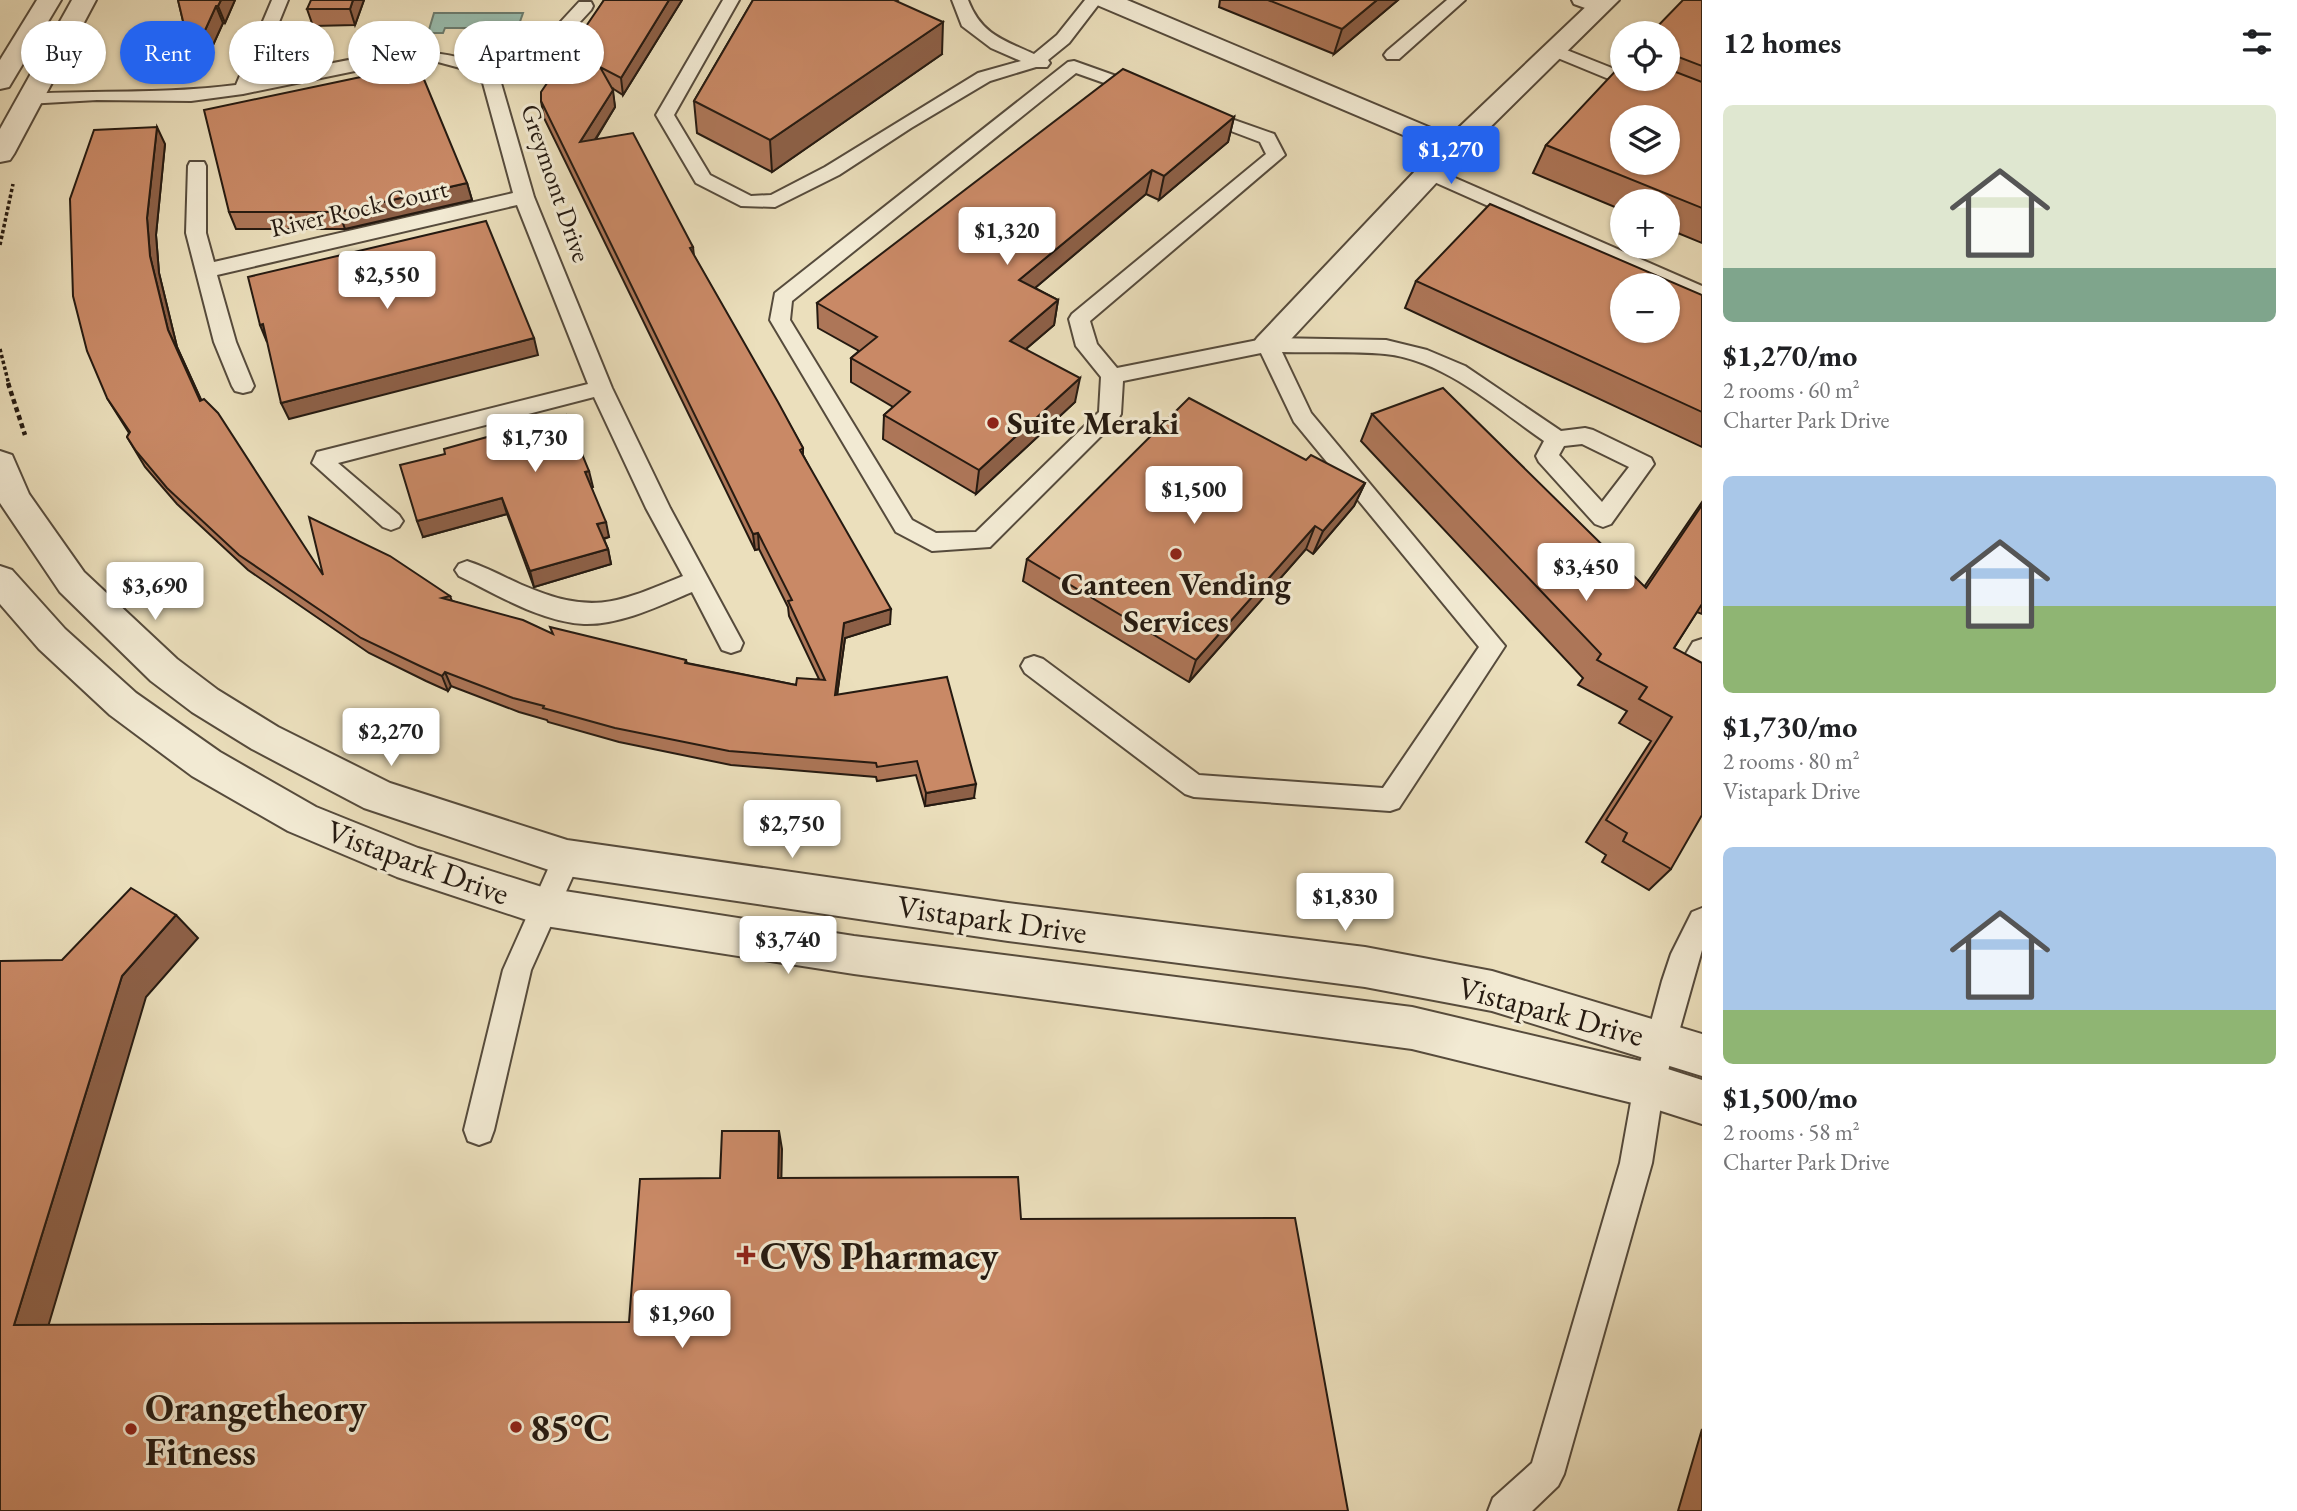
<!DOCTYPE html>
<html lang="en">
<head>
<meta charset="utf-8">
<style>
  body { margin:0; font-family:"EB Garamond",serif; background:#f6f6f6; color:#202124; height:100vh; display:flex; flex-direction:column; font-size:26px; white-space:nowrap }
  * { box-sizing:border-box; margin:0 }
  p { font-size:23px; color:#757577 }
  .icon { flex:none; width:38px; height:38px; fill:none; stroke:currentColor; stroke-width:2; stroke-linecap:round; stroke-linejoin:round }
  .map { position:relative; flex:1; overflow:hidden }
  .drawer { display:flex; flex-direction:column; background:#fff; width:595px }
  .drawer>* { flex:none }
  .guide { position:absolute; left:21px; top:21px; width:665px; height:63px; display:flex; gap:14px }
  .controls { position:absolute; left:1610px; top:21px; display:grid; gap:14px }
  .controls a { display:grid; place-items:center; width:70px; height:70px; border-radius:50%; background:#fff; box-shadow:0 2px 5px #0004; font-size:35px }
  .price { position:absolute; translate:-50% -60px; padding:0 16px; border-radius:7px; background:#fff; color:#222; font-size:23px; line-height:46px; filter:drop-shadow(0 2px 4px #0008) }
  .price::after { content:''; position:absolute; left:50%; top:42px; width:21px; height:16px; margin-left:-10px; background:inherit; clip-path:polygon(0 0,100% 0,50% 100%) }
  .price.current { background:#2563eb; color:#fff }
  ul { padding:0; list-style:none }
  li { display:grid; align-content:center; gap:14px; height:371px; padding:0 21px }
  li span { display:grid; place-items:center; height:217px; border-radius:10px; color:#555 }
  li>.icon { margin-inline-start:auto }
  span .icon { width:126px; height:126px; fill:#fffc; stroke-width:1 }
  li b { font-size:30px }
  h2 { display:flex; justify-content:space-between; align-items:center; height:84px; padding:0 21px; font-size:30px }
  .tag { padding:0 24px; border-radius:32px; background:#fff; box-shadow:0 2px 5px #0004; font-size:24px; line-height:63px }
  .tag.current { background:#2563eb; color:#fff }
  main { display:flex; flex:1; min-height:0 }
  .map>svg:first-child { display:block }
</style>
</head>
<body>
<main>
<div class="map">
<svg width="1702" height="1511" viewBox="0 0 1702 1511">
  <rect width="100%" height="100%" fill="#ebdfbc"/>
  <filter id="stains"><feTurbulence type="fractalNoise" baseFrequency=".00286" numOctaves="4"/><feColorMatrix values="0 0 0 0 .2 0 0 0 0 .09 0 0 0 0 .02 0 0 0 .5 -.17"/></filter>
  <radialGradient id="worn" r=".72"><stop offset=".6" stop-color="#630" stop-opacity="0"/><stop offset="1" stop-color="#630" stop-opacity=".3"/></radialGradient>
  <path fill="#98bdaf" stroke="#6a7c70" stroke-width="2" d="M434 13H523L516 33C506 38 490 41 485 28H445L443 33H428Z"/>
  <g fill="none" stroke-linecap="round" stroke-linejoin="round">
    <defs>
      <g id="service">
        <path d="M272 0H288L255 81C323 67 433 29 492 73L530 55 579 2H591L593 6 591 10 542 63 501 83 534 197 612 388 670 508 743 643 740 650 731 653 722 650 692 592C659 606 620 625 584 624 541 622 496 594 459 576L455 570 459 564 467 561C486 567 504 577 522 585 592 615 615 604 683 576L646 508 594 397 338 463 399 515 403 521 399 527 391 530 383 527 312 463 317 452 325 450 588 384 517 205 217 275 236 342 254 386 251 391 243 393 235 391 232 386 214 342 186 233 188 166 190 162H204L206 166V233L214 262 513 193 483 83 464 69 438 62 394 63 243 94 191 101 97 100 27 104 18 99 27 94C97 90 167 94 236 85Z"/>
        <path d="M723 0H739L674 115 710 175 751 196 771 195 825 167 978 73 1021 61 991 48 962 26 952 0H968C981 34 1003 40 1034 54L1057 35 1085 0H1102L1069 43 1048 60 1050 63 1047 67H1036L990 81 911 128 839 175 775 207 741 206 696 183 656 115Z"/>
        <path d="M1447 0H1465L1399 59H1387L1384 55 1387 51Z"/>
        <path d="M1572 0H1594L1607 8 1599 13 1574 4Z"/>
        <path d="M1554 45 1622 72V79H1630L1622 83 1616 82 1548 54 1545 50Z"/>
        <path d="M1074 61 1147 87 1150 91 1141 96 1076 73 792 301 790 320 912 520 936 533 976 532 1099 412 1101 377 1076 346 1069 319 1072 314 1266 154 1260 142 1194 117 1191 113 1200 108 1274 134 1285 155 1090 321 1097 344 1117 368 1268 338 1386 340 1427 350 1465 366 1561 431 1585 428 1593 430 1651 458 1654 464 1611 524 1603 527 1595 524 1539 462 1536 456 1544 441C1497 409 1445 360 1385 354 1351 351 1316 353 1282 352L1311 413 1505 646 1399 808 1390 811 1194 797 1185 794 1025 673 1021 666 1025 659 1034 656 1043 659 1199 775 1383 788 1479 647 1294 422 1261 353 1123 381 1121 414 1118 419 990 547 932 551 896 532 770 320 775 293 1068 62ZM1582 444 1629 467 1602 502 1559 455 1564 446Z"/>
        <path d="M1430 167 1702 286V301L1423 177 1421 173Z"/>
        <path d="M1702 639V676L1685 669 1681 662 1693 642Z"/>
        <path d="M567 846 577 849 581 858 531 970 494 1130 490 1141 479 1145 468 1141 464 1130 503 970 557 849Z"/>
        <path d="M1702 908V950L1664 1085 1652 1163 1564 1474 1558 1486 1532 1511H1488L1493 1498 1532 1463 1620 1163 1634 1085 1662 981 1671 954 1692 912Z"/>
      </g>
      <path id="minor" d="M1094 0H1127L1450 136 1593 0H1619L1464 153 1279 352 1268 355 1257 352 1252 345 1257 338 1436 149 1097 5Z"/>
      <g id="tertiary">
        <path d="M37 0H61L9 87 0 89V60Z"/>
        <path d="M72 0H96L14 154 10 160 0 162V129Z"/>
        <path d="M0 451 12 455 29 494 84 572 177 659 218 690 278 727 390 783 567 840 1008 903 1365 947 1492 971 1702 1034V1076L1492 1011 1365 987 1008 941 567 876 364 808 252 749 192 712 151 681 60 592 0 503Z"/>
        <path d="M0 566 12 570 65 629 136 693 220 752 316 807 418 848 545 888 854 936 1412 1007 1649 1063 1702 1080V1124L1649 1107 1412 1049 854 974 545 926 397 877 288 831 192 776 110 715 39 649 0 604Z"/>
      </g>
    </defs>
    <use href="#service" stroke="#564b3c" stroke-width="4"/>
    <use href="#minor" stroke="#564b3c" stroke-width="4"/>
    <use href="#tertiary" stroke="#564b3c" stroke-width="4"/>
    <g stroke="#251a11" stroke-width="3.5" stroke-dasharray="3.5 2.5" stroke-linecap="butt">
      <path d="M0 245 13 184"/>
      <path d="M0 349 9 385"/>
    </g>
    <path stroke="#251a11" stroke-width="4.5" stroke-dasharray="5 3.5" stroke-linecap="butt" d="M8 383 25 435"/>
    <use href="#service" fill="#f2ead3" fill-rule="evenodd"/>
    <use href="#minor" fill="#f2ead3" fill-rule="evenodd"/>
    <use href="#tertiary" fill="#f2ead3" fill-rule="evenodd"/>
  </g>
  <g fill="#ad7658" stroke="#251a11" stroke-width="2">
    <path d="M178 0H235L225 23H223L199 76 192 59Z"/>
    <path d="M364 0 355 25 313 26 307 9Z"/>
    <path d="M604 0H682L623 95 612 88 615 107 596 139 693 247 694 256 803 448V455L890 624 845 638 837 695 974 798 925 806 916 775 877 781 876 777 731 765 619 742 548 722 547 720 519 712 451 686 448 691 426 681 369 653 248 570 177 504 145 467 127 437 129 433 107 398 165 144 156 235 159 273 177 347 201 400 323 575 450 596 452 601 552 634 686 660 687 663 796 685 819 679 789 616 788 607 759 549 755 550 544 118 541 101Z"/>
    <path d="M753 0H898L897 1 942 54 772 172 697 133 694 101Z"/>
    <path d="M1220 0H1398L1334 54 1219 7Z"/>
    <path d="M1702 0V243L1668 229V201H1622V210L1533 173 1546 145 1668 79V33Z"/>
    <path d="M1234 117 1228 142 1159 200 1146 194 1035 288 1058 300 1054 325 1026 349 1075 402 976 494 883 439 884 415 893 407 851 382V358L859 351 818 328 817 303Z"/>
    <path d="M467 183 472 200 345 229H236L229 212Z"/>
    <path d="M1416 281 1702 295V447L1405 308Z"/>
    <path d="M1372 414 1644 587 1702 502V614L1697 612 1674 648 1671 869 1649 890 1602 862 1606 855 1586 842 1651 741 1619 723 1627 711 1578 685 1583 678 1361 441Z"/>
    <path d="M445 454 593 487H591L609 537 604 539 608 549 611 564 534 587 507 514 423 537Z"/>
    <path d="M1306 460 1365 483 1354 506 1313 554 1306 549 1189 682 1023 581 1027 559Z"/>
    <path d="M1702 1429V1511H1678Z"/>
  </g>
  <g fill="#8d6047" stroke="#251a11" stroke-width="2">
    <path d="M221 0H235L225 23 218 6Z"/>
    <path d="M353 0H364L355 25 350 9Z"/>
    <path d="M669 0H682L623 95 621 78Z"/>
    <path d="M1377 0H1398L1334 54 1342 29Z"/>
    <path d="M216 6 223 23 199 76 192 59Z"/>
    <path d="M943 22 942 54 772 172 770 140Z"/>
    <path d="M613 90 615 107 583 159 580 142Z"/>
    <path d="M1234 117 1228 142 1159 200 1164 176Z"/>
    <path d="M157 127 165 144 156 235 159 273 177 347 209 417 168 330 150 256 147 218Z"/>
    <path d="M1152 170 1146 194 1016 304 1019 280Z"/>
    <path d="M467 183 472 200 345 229 339 212Z"/>
    <path d="M1058 300 1054 325 1007 365 1010 341Z"/>
    <path d="M263 324 267 342 260 325Z"/>
    <path d="M534 338 538 355 289 419 281 403Z"/>
    <path d="M1080 378 1075 402 976 494 979 470Z"/>
    <path d="M589 471 593 487 588 488 585 472Z"/>
    <path d="M1365 483 1354 506 1313 554 1323 531Z"/>
    <path d="M502 498 507 514 423 537 417 521Z"/>
    <path d="M606 522 609 537 601 539 597 524Z"/>
    <path d="M1315 526 1306 549 1189 682 1196 660Z"/>
    <path d="M758 533 759 549 755 550 753 534Z"/>
    <path d="M608 549 611 564 534 587 530 571Z"/>
    <path d="M891 609 890 624 845 638 835 710V695L844 623Z"/>
    <path d="M445 672 451 686 448 691 442 676Z"/>
    <path d="M976 784 974 798 925 806 926 793Z"/>
    <path d="M176 915 198 938 146 997 45 1337 14 1325 122 976Z"/>
    <path d="M779 1131 782 1149 781 1195 778 1178Z"/>
  </g>
  <g fill="#c98966" stroke="#251a11" stroke-width="2" fill-rule="evenodd">
    <path d="M178 0H221L218 6H216L192 59Z"/>
    <path d="M311 0H353L350 9H307Z"/>
    <path d="M604 0H669L621 78 600 67 613 90 580 142 633 133 693 247 690 248 778 402 803 448 800 450 891 609 844 623 835 695 947 677 976 784 926 793 917 761 877 767 876 763 729 751 615 728 543 708 544 706 513 698 445 672 442 676 420 666 361 638 239 555 167 488 136 451 127 437 130 432 107 398 87 351 73 296 70 199 94 130 157 127 147 218 150 256 168 330 200 401 204 399 218 413 323 575 309 517 390 556 450 596 442 598 523 620 553 634 550 627 686 660 685 663 796 685 797 678 825 680 788 601 792 600 758 533 753 534 541 101V92Z"/>
    <path d="M753 0H894L943 22 770 140 694 101Z"/>
    <path d="M1268 0H1377L1342 29Z"/>
    <path d="M1683 0H1702V66L1668 53V33H1651Z"/>
    <path d="M1622 64V79H1668V69L1702 82V208L1546 145ZM1622 117H1668V163H1622Z"/>
    <path d="M418 65 467 183 339 212H229L204 110Z"/>
    <path d="M1123 69 1234 117 1164 176 1152 170 1019 280 1058 300 1010 341 1080 378 979 470 884 415 910 392 851 358 877 337 817 303Z"/>
    <path d="M1490 204 1702 295V412L1416 281ZM1622 285H1668V331H1622Z"/>
    <path d="M486 221 534 338 281 403 263 324 260 325 248 277Z"/>
    <path d="M1443 388 1646 588 1702 505V604L1674 648 1702 663V815L1671 869 1623 841 1627 833 1606 820 1672 717 1639 699 1647 687 1597 660 1601 654 1372 414Z"/>
    <path d="M1189 398 1306 460 1311 455 1365 483 1323 531 1315 526 1196 660 1027 559Z"/>
    <path d="M566 415 589 471 585 472 606 522 597 524 608 549 530 571 502 498 417 521 400 465 445 454 444 449Z"/>
    <path d="M131 888 176 915 122 976 14 1325 629 1322 640 1179 720 1178 722 1131H779L778 1178 1018 1177 1021 1219 1295 1218 1348 1511H0V961L62 960Z"/>
  </g>
  <g fill="#8f2418" stroke="#f2ead3" stroke-width="2.5">
    <circle cx="993" cy="423" r="7"/>
    <circle cx="1176" cy="554" r="7"/>
    <path d="M742.5 1244.5h7v7h7v7h-7v7h-7v-7h-7v-7h7z"/>
    <circle cx="516" cy="1427" r="7"/>
    <circle cx="131" cy="1429" r="7"/>
  </g>
  <g text-anchor="middle" dominant-baseline="central" stroke-width="6" stroke-linejoin="round" paint-order="stroke">
    <g font-size="26" fill="#251a11" stroke="#f2ead3">
      <text transform="translate(556 183) rotate(71)">Greymont Drive</text>
      <text transform="translate(359 208) rotate(-13)">River Rock Court</text>
    </g>
    <g font-size="32" font-weight="bold" fill="#251a11" stroke="#f2ead3" text-anchor="start">
      <text x="1007" y="423">Suite Meraki</text>
      <text x="1176" y="584" text-anchor="middle">Canteen Vending<tspan x="1176" dy="37">Services</tspan></text>
    </g>
    <g font-size="32" fill="#251a11" stroke="#f2ead3">
      <text transform="translate(418 862) rotate(20)">Vistapark Drive</text>
      <text transform="translate(992 919) rotate(8)">Vistapark Drive</text>
      <text transform="translate(1551 1011) rotate(15)">Vistapark Drive</text>
    </g>
    <g font-size="38" font-weight="bold" fill="#251a11" stroke="#f2ead3" text-anchor="start">
      <text x="760" y="1255">CVS Pharmacy</text>
      <text x="145" y="1407">Orangetheory<tspan x="145" dy="44">Fitness</tspan></text>
      <text x="530" y="1427">85°C</text>
    </g>
  </g>
  <rect width="100%" height="100%" filter="url(#stains)"/>
  <rect width="100%" height="100%" fill="url(#worn)"/>
</svg>
<div class="controls">
<a><svg class="icon" aria-label="locate" viewBox="0 0 24 24"><circle cx="12" cy="12" r="6"/><path d="M12 2v4M12 18v4M2 12h4M18 12h4"/></svg></a>
<a><svg class="icon" aria-label="layers" viewBox="0 0 24 24"><path d="M12 4l9 5-9 5-9-5zM3 14l9 5 9-5"/></svg></a>
<a>+</a>
<a>−</a>
</div>
<b class="price current" style="left:1451px;top:186px">$1,270</b>
<b class="price" style="left:1007px;top:267px">$1,320</b>
<b class="price" style="left:387px;top:311px">$2,550</b>
<b class="price" style="left:535px;top:474px">$1,730</b>
<b class="price" style="left:1194px;top:526px">$1,500</b>
<b class="price" style="left:1586px;top:603px">$3,450</b>
<b class="price" style="left:155px;top:622px">$3,690</b>
<b class="price" style="left:391px;top:768px">$2,270</b>
<b class="price" style="left:792px;top:860px">$2,750</b>
<b class="price" style="left:1345px;top:933px">$1,830</b>
<b class="price" style="left:788px;top:976px">$3,740</b>
<b class="price" style="left:682px;top:1350px">$1,960</b>
<div class="guide">
<a class="tag">Buy</a>
<a class="tag current">Rent</a>
<a class="tag">Filters</a>
<a class="tag">New</a>
<a class="tag">Apartment</a>
</div>
</div>
<section class="drawer">
<h2>12 homes<svg class="icon" aria-label="filters" viewBox="0 0 24 24"><path d="M4 7h16M4 17h16"/><circle cx="9" cy="7" r="2"/><circle cx="15" cy="17" r="2"/></svg></h2>
<ul>
<li><span style="background:linear-gradient(#dfe7d0 75%,#7fa58c 0)"><svg class="icon" aria-label="home" viewBox="0 0 24 24"><path d="M3 11l9-7 9 7M6 9v11h12V9"/></svg></span><div><b>$1,270/mo</b><p>2 rooms · 60 m²</p><p>Charter Park Drive</p></div></li>
<li><span style="background:linear-gradient(#a9c7e8 60%,#8fb573 0)"><svg class="icon" aria-label="home" viewBox="0 0 24 24"><path d="M3 11l9-7 9 7M6 9v11h12V9"/></svg></span><div><b>$1,730/mo</b><p>2 rooms · 80 m²</p><p>Vistapark Drive</p></div></li>
<li><span style="background:linear-gradient(#a9c7e8 75%,#8fb573 0)"><svg class="icon" aria-label="home" viewBox="0 0 24 24"><path d="M3 11l9-7 9 7M6 9v11h12V9"/></svg></span><div><b>$1,500/mo</b><p>2 rooms · 58 m²</p><p>Charter Park Drive</p></div></li>
</ul>
</section>
</main>
</body>
</html>
